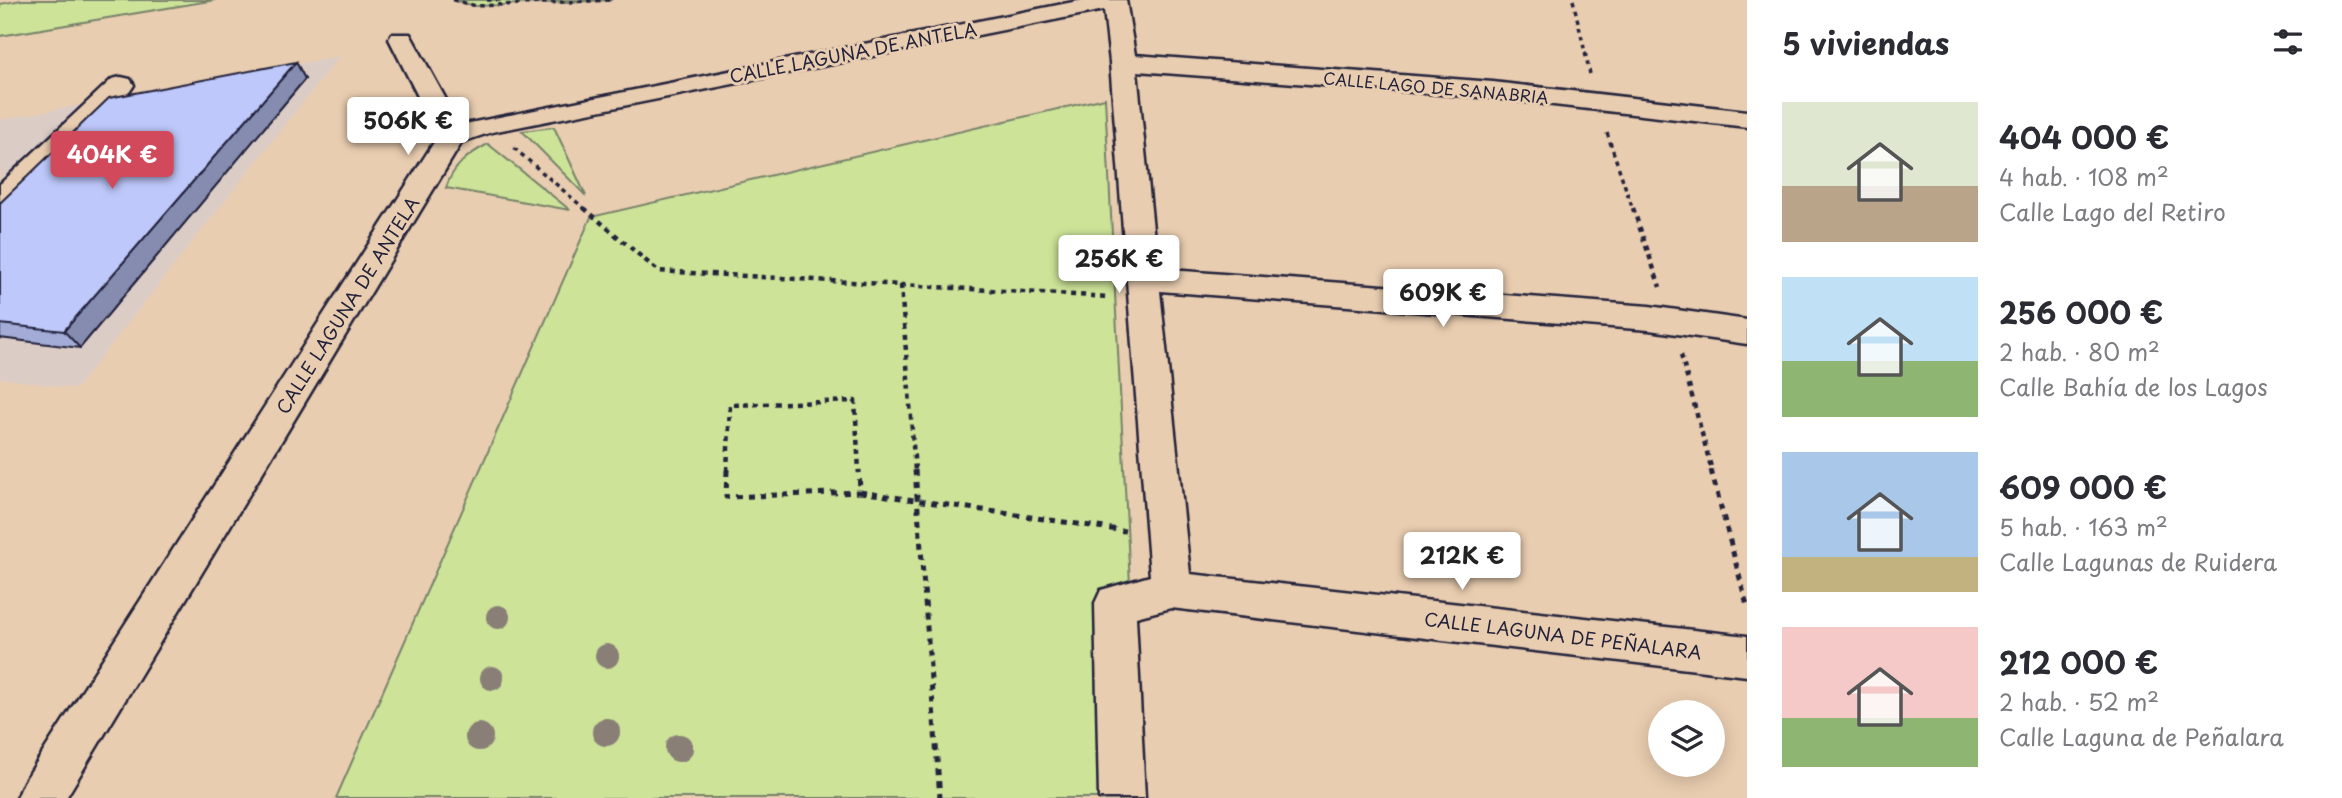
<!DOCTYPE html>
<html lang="es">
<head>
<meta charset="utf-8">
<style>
  body { margin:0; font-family:"Playpen Sans",sans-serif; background:#f7f7f7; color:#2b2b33; height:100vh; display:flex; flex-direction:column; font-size:26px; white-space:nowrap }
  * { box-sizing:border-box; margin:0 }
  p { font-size:23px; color:#7c7c81 }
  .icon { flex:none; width:38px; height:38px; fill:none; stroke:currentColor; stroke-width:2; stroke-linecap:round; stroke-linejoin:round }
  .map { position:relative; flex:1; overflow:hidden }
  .sheet { display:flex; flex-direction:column; background:#fff; width:595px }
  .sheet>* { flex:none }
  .controls { position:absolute; left:1648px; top:700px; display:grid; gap:14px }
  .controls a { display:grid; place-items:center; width:77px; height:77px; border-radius:50%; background:#fff; box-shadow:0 4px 18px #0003; font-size:35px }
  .price { position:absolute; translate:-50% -60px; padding:0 16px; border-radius:7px; background:#fff; color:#222; font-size:23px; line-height:46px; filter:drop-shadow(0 2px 4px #0008) }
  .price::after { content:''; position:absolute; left:50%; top:42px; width:21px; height:16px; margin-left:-10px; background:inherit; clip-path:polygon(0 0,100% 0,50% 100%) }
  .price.on { background:#d1495b; color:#fff }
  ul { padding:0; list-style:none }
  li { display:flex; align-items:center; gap:21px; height:175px; padding:0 35px }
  li span { display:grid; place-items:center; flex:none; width:196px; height:140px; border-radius:0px; color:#555 }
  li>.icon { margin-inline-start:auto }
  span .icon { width:84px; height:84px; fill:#fffc; stroke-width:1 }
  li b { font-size:30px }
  h2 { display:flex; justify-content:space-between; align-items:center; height:84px; padding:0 35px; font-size:30px }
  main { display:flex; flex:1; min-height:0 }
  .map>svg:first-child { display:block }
</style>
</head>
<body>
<main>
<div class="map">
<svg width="1747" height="798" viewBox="0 0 1747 798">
  <rect width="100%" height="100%" fill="#e9cdb0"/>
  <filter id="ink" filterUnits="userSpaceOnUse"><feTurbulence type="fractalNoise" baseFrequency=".0143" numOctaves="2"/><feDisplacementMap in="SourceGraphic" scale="14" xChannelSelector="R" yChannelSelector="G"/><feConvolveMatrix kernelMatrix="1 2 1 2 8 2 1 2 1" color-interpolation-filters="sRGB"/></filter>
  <g filter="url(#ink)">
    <path fill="#dcccc6" d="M340 56 76 389 0 378V120Z"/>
    <g fill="#cce398" stroke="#77826a" stroke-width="2">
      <path d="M22 0H215L0 36V4Z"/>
      <path d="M453 0H612L476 6Z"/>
      <path d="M1105 98 1131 604 1109 798H336L591 217Z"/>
      <path d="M554 127 586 196 522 131Z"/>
      <path d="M488 144 570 210 446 188C453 166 467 155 488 144Z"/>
    </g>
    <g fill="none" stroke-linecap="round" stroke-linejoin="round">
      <defs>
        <g id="street">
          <path d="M1083 0H1126L1135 55 1493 82 1747 111V127L1493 98 1137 71 1157 269 1649 306 1747 320V344L1649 330 1160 291 1190 574 1747 636V676L1171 608 1136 617 1145 798H1099L1095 603 1101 590 1150 576 1110 62 1104 10 492 132 462 142 66 798H17L24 782 438 136 389 39 392 34H410L460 125Z"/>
          <path d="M121 77 130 79 134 85 130 91 10 207 0 210V184L112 79Z"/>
        </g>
      </defs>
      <use href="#street" stroke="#22223b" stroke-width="5"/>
      <g stroke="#22223b" stroke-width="3.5" stroke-dasharray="4.5 4.5" stroke-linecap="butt">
        <path d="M453 0 476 6 612 0"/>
        <path d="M487 0H541"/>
        <path d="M1573 0 1590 74"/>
        <path d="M1607 133 1633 210"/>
        <path d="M514 148 586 210"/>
      </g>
      <g stroke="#22223b" stroke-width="4.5" stroke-dasharray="5 5" stroke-linecap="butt">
        <path d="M584 208 658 271 1110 297"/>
        <path d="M1633 208 1660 287"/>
        <path d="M901 285 915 471"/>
        <path d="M1681 355 1712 471"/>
        <path d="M727 471 730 405 855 401 859 471"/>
      </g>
      <g stroke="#22223b" stroke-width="5" stroke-dasharray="6 6" stroke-linecap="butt">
        <path d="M727 470 726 497 860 492 859 470"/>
        <path d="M915 470 940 798"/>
        <path d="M1711 470 1747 605"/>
        <path d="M860 492 1125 531"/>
      </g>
      <use href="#street" fill="#e9cdb0" fill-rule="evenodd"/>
    </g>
    <g fill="#8a7f77">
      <circle cx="498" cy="617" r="12"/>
      <circle cx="607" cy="656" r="12"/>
      <circle cx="492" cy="678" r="12"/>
      <circle cx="606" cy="732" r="14"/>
      <circle cx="479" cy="737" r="14"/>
      <circle cx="679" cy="748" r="14"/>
    </g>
    <path fill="#a3acd7" stroke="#22223b" stroke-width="2" d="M296 62 305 79 80 348 0 338V203Z"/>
    <path fill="#858caf" stroke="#22223b" stroke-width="2" d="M296 62 305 79 80 348 64 331Z"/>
    <path fill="#bec8fa" stroke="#22223b" stroke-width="2" d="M296 62 64 331 0 324V203L109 98Z"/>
  </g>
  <g text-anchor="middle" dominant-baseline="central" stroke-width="6" stroke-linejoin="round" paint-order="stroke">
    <g font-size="16" fill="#22223b" stroke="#e9cdb0">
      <text transform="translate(1436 87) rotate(5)">CALLE LAGO DE SANABRIA</text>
    </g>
    <g font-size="18" fill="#22223b" stroke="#e9cdb0">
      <text transform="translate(853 52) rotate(-11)">CALLE LAGUNA DE ANTELA</text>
      <text transform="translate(347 305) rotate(-58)">CALLE LAGUNA DE ANTELA</text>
      <text transform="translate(1563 635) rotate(7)">CALLE LAGUNA DE PEÑALARA</text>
    </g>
  </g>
</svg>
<div class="controls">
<a><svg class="icon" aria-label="layers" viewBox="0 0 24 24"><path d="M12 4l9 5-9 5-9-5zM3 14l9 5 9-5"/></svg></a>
</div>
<b class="price" style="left:408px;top:157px">506K €</b>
<b class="price on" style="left:112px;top:191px">404K €</b>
<b class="price" style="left:1119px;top:295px">256K €</b>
<b class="price" style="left:1443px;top:329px">609K €</b>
<b class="price" style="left:1462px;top:592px">212K €</b>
</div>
<section class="sheet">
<h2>5 viviendas<svg class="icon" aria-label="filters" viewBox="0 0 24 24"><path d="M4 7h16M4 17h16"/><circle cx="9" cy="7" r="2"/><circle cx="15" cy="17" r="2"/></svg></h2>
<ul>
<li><span style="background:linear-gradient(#dfe7d0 60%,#b9a48a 0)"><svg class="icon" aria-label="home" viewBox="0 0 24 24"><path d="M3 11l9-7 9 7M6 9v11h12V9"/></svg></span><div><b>404 000 €</b><p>4 hab. · 108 m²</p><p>Calle Lago del Retiro</p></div></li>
<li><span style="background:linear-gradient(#bfe0f5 60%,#8fb573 0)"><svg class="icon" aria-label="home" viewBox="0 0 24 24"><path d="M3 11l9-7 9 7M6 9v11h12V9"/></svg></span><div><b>256 000 €</b><p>2 hab. · 80 m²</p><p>Calle Bahía de los Lagos</p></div></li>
<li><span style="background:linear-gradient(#a9c7e8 75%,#c2b280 0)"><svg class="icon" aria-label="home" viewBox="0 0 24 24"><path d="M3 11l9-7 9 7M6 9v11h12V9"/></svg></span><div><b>609 000 €</b><p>5 hab. · 163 m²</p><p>Calle Lagunas de Ruidera</p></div></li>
<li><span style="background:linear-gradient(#f6c9c9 65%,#8fb573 0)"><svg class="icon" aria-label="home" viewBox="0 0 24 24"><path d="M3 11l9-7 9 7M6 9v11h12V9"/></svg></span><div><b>212 000 €</b><p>2 hab. · 52 m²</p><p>Calle Laguna de Peñalara</p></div></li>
</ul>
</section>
</main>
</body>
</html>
